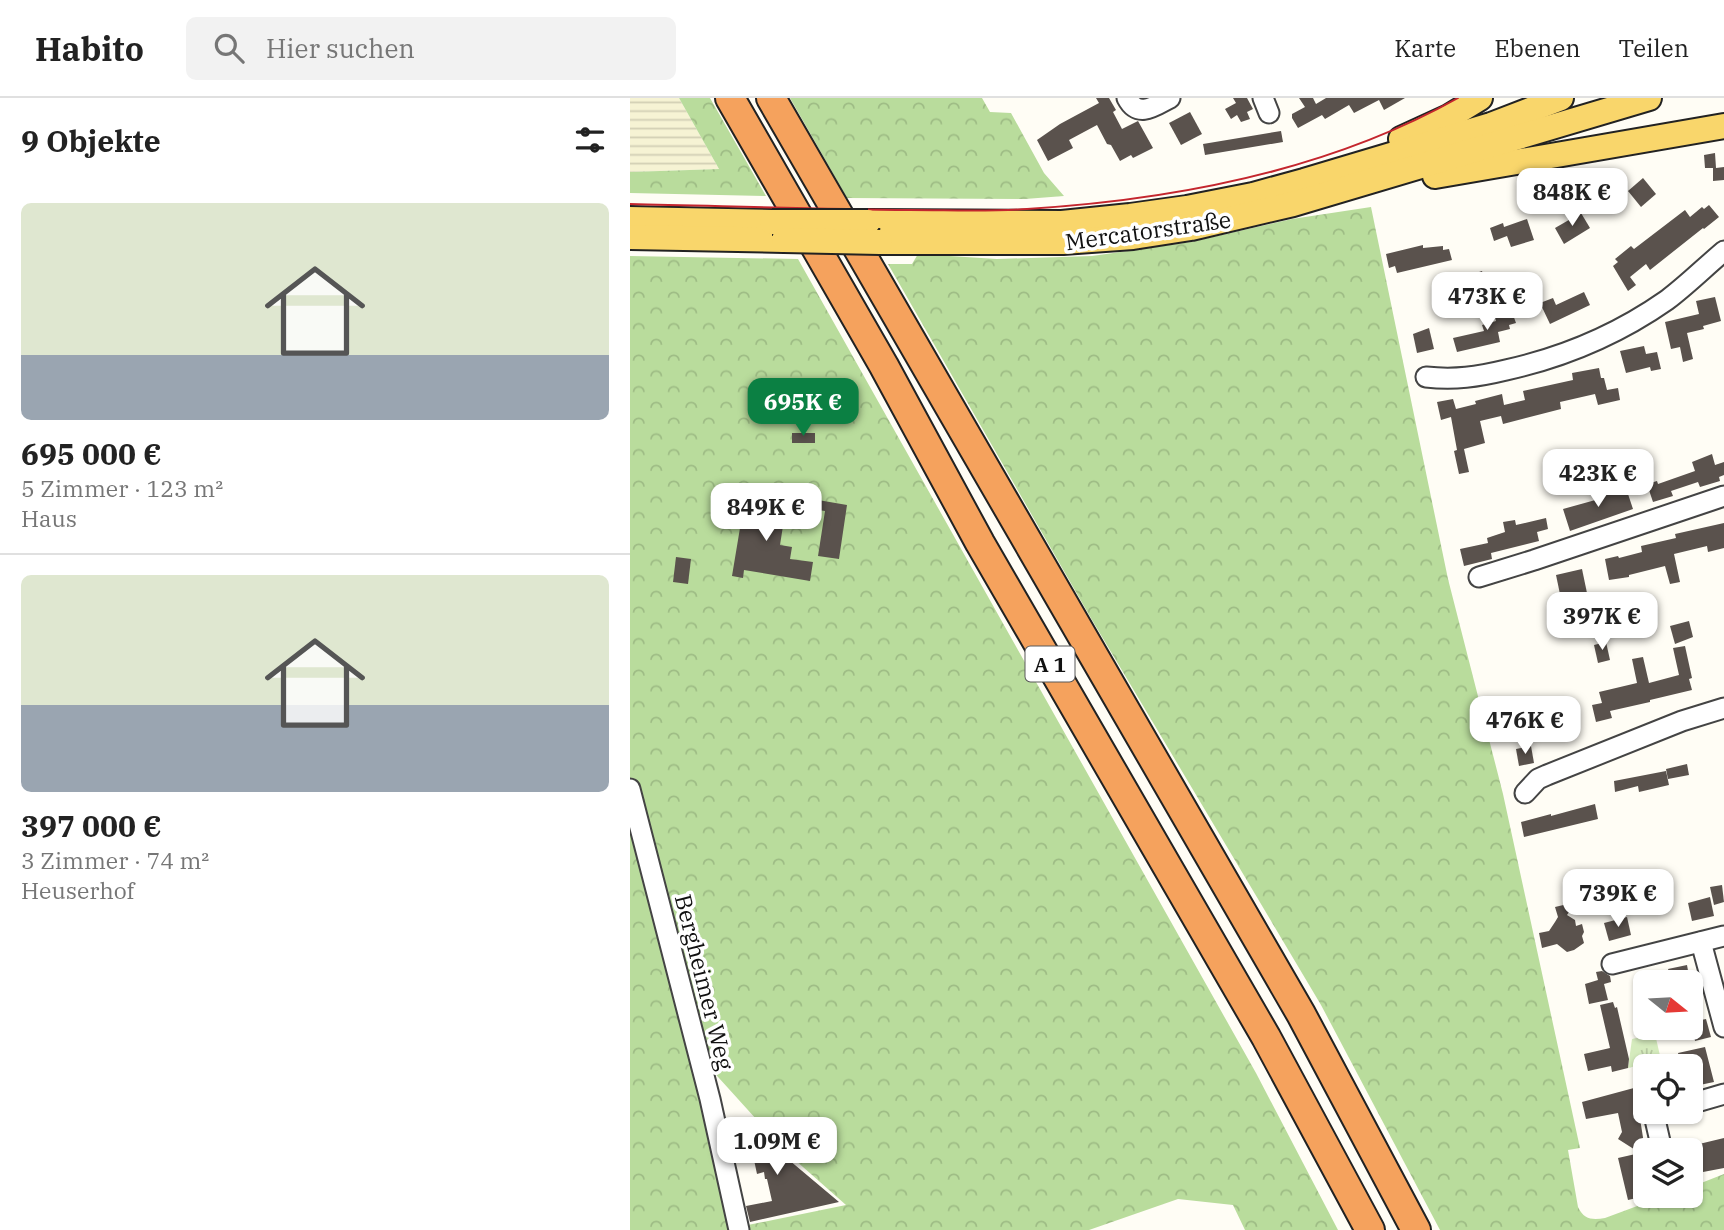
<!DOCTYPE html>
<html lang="de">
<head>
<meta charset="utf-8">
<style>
  body { margin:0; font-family:"IBM Plex Serif",serif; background:#f2f2f2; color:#222; height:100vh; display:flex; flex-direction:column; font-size:26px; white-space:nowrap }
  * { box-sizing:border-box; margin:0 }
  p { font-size:23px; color:#767676 }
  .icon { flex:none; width:38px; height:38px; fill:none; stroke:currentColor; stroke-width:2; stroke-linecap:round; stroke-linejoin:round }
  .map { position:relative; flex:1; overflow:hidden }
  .panel { display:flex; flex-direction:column; background:#fff; width:630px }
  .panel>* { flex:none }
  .needle { width:46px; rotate:108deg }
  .fabs { position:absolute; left:1003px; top:872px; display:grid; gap:14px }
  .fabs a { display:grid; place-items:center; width:70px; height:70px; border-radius:10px; background:#fff; box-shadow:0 2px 5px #0004; font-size:35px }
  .price { position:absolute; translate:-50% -60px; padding:0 16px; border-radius:14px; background:#fff; color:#222; font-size:23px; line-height:46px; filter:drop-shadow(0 2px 4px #0008) }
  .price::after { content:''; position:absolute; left:50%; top:42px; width:21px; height:16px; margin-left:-10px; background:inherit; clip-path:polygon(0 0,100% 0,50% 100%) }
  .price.on { background:#0b8043; color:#fff }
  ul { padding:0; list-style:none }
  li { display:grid; align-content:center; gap:14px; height:371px; padding:0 21px }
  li+li { border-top:2px solid #e0e0e0 }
  li span { display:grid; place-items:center; height:217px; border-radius:10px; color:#555 }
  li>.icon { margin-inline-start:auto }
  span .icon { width:126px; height:126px; fill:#fffc; stroke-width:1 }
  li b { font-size:30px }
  h2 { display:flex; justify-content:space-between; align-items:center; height:84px; padding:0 21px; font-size:30px }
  header { display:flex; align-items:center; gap:42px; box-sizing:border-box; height:98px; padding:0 35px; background:#fff; border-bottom:2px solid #e0e0e0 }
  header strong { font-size:33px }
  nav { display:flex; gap:38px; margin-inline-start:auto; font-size:24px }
  .search { width:490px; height:63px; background:#f2f2f2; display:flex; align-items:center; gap:18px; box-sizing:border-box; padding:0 24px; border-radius:10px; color:#767676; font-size:26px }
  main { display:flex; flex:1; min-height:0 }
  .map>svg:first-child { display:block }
</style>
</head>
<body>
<header>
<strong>Habito</strong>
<div class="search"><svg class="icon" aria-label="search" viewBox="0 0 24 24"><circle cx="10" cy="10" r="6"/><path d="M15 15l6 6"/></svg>Hier suchen</div>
<nav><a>Karte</a><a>Ebenen</a><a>Teilen</a></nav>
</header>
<main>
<section class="panel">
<h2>9 Objekte<svg class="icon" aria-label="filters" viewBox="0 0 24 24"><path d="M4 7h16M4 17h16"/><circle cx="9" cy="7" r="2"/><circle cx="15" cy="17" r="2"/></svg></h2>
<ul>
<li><span style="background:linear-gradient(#dfe7d0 70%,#9aa5b1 0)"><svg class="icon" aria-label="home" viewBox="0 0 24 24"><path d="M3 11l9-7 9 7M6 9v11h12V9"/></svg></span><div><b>695 000 €</b><p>5 Zimmer · 123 m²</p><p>Haus</p></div></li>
<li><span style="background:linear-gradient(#dfe7d0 60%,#9aa5b1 0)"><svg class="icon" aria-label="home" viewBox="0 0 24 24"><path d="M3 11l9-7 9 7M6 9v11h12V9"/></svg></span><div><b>397 000 €</b><p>3 Zimmer · 74 m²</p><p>Heuserhof</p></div></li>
</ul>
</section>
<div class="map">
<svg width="1094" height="1132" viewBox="0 0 1094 1132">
  <defs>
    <pattern id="farmland-rules" width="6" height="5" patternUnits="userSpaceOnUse" patternTransform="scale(1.75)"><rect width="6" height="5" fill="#f6f3d4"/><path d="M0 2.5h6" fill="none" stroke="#d2cfb5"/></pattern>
    <pattern id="forest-crowns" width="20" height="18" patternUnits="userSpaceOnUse" patternTransform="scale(1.75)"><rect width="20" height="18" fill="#b9dc9c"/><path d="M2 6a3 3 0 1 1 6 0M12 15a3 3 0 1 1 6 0" fill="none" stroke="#9ebc85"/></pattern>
    <pattern id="park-tufts" width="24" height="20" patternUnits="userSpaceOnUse" patternTransform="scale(1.75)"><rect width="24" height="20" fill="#d5ebbd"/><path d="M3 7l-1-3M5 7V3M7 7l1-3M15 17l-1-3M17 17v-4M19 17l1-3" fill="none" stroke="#b6c8a1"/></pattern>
  </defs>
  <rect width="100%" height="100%" fill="#fffdf5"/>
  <path fill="url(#farmland-rules)" d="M0 0H49L89 71 0 74Z"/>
  <g fill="url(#forest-crowns)" fill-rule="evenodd">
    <path d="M49 0H80L136 98 0 95V74L89 71Z"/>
    <path d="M160 0H352L360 14 381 15 414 75 434 98 395 101 217 100Z"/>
    <path d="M741 109 818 481 873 696 950 1050 938 1052 948 1109C954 1122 963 1122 975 1120L1037 1097H1060L1061 1089 1094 1076V1132H810L691 907 462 522 258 166H282L288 156 367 161 462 158 561 144 662 121Z"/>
    <path d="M0 158 168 161 626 975 708 1132H615L603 1107 548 1101 459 1132H0ZM79 969 156 1054 216 1107 113 1128Z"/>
  </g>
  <path fill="url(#park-tufts)" d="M1025 936 1031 962 998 970 1002 941Z"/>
  <g fill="#5a524d">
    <path d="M466 0H479L486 12 483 14 492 31 508 23 523 50 503 60 501 57 490 63 481 47 477 46 467 27 439 42 443 50 418 63 407 42 430 26 469 5Z"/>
    <path d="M603 0H617L623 11 617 14 620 21 611 24 607 17 601 21 595 11 606 5Z"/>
    <path d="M669 0H683L686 6 696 0H775L754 12 749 2 724 15 719 7 695 21 692 17 668 30 662 20V16L675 9Z"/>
    <path d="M560 14 572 36 551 47 539 25Z"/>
    <path d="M651 33 653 44 575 57 573 46Z"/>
    <path d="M1085 55 1086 70 1094 69V82L1083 83V70H1075L1074 57Z"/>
    <path d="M1013 80 1026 96 1011 109 998 93Z"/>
    <path d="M1079 107 1089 119 1074 131 1073 130 1020 172 1016 166 1000 179 1006 187 998 193 983 168 988 164 985 161 1001 148 1004 151 1055 112 1060 119 1072 109 1074 111Z"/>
    <path d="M951 115 960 130 934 146 925 130Z"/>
    <path d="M897 121 904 142 881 149 877 138 864 143 860 130 873 125 874 129Z"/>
    <path d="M793 147V150L813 148V152L819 151 822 162 767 175 765 168 759 170 756 156Z"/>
    <path d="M852 173 855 183 825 190 823 183Z"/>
    <path d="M954 194 960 207 920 226 910 205 923 200 926 207Z"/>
    <path d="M1085 199 1091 223 1073 228 1074 231 1057 235 1063 261 1053 264 1050 249 1041 251 1035 224 1069 216 1066 203Z"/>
    <path d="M875 209 876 212 881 211 886 225 879 227 880 231 868 234 870 244 827 254 823 240 854 233 852 227 866 223 863 211Z"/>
    <path d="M799 230 804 251 787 255 783 236Z"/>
    <path d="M1014 248 1016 256 1027 254 1031 271 1021 273 1020 269 996 275 990 253Z"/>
    <path d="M969 270 971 280H974L977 292 988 290 990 302 968 307 965 296 930 304 931 311 873 326 871 318 850 323 855 345 834 351 839 374 829 376 824 353 827 352 821 319 811 322 807 304 823 301 826 311 846 306 845 303 872 296 874 307 895 302 893 293 943 282 942 275Z"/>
    <rect x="162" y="335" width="23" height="10"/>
    <path d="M1082 356 1085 367 1094 364V377L1089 379 1090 383 1070 389 1068 384 1041 393 1043 398 1023 404 1017 386 1027 383 1028 386 1065 373 1062 364Z"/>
    <path d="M996 390 1003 411 940 433 933 411 969 401V399L978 396 981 391 986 393Z"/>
    <path d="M171 391 189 394 188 402 217 407 209 461 188 458 195 413 168 409Z"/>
    <path d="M116 394 129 396 128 406 156 409 150 447 162 449 160 461 183 464 180 483 114 472 113 480 102 478Z"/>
    <path d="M916 420 918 431 907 434 909 443 861 455 862 461 834 468 830 451 858 445 857 440 875 434 873 424 885 422 886 427Z"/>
    <path d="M1094 425V450L1078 454 1077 448 1044 456 1050 484 1040 486 1035 468 999 477V479L979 482 975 461 988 458 989 460 1012 454 1011 448 1046 440 1045 436Z"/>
    <path d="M46 459 61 461 58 486 43 484Z"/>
    <path d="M952 471 957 495 931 501 926 477Z"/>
    <path d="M1059 523 1063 539 1045 546 1040 528Z"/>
    <path d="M976 544 980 562 968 565 964 547Z"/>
    <path d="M1055 548 1062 580 1059 581 1062 592 1020 602V604L980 613 982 620 966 624 962 607 972 605 969 594 1007 585 1002 561 1013 559 1019 585 1049 577 1043 550Z"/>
    <path d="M938 623 942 639 926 643 923 626Z"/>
    <path d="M901 648 904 665 889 668 886 651Z"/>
    <path d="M1057 666 1059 677 1038 681 1036 671Z"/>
    <path d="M1036 673 1039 687 1009 694 1008 688 985 694 984 683Z"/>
    <path d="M965 706 968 721 894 739 891 724 921 716V718Z"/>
    <path d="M1092 787 1094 804 1084 807 1080 789Z"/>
    <path d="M1080 799 1084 818 1062 823 1058 805Z"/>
    <path d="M946 804 937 817 945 822 946 828 952 826 954 834 952 838 954 845 944 852 937 854 927 846 912 850 909 835 919 833 925 824 928 819 925 809Z"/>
    <path d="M997 819 1001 837 979 843 974 825Z"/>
    <path d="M1057 867 1060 884H1015V881V896L1003 888 1006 882 1039 874 1038 871Z"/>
    <path d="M972 873 980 878 981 884 974 886 978 902 959 906 955 886 968 882 966 874Z"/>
    <path d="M983 904 985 910 987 909 999 961 998 970 982 974 981 968 958 973 954 956 980 950 970 907Z"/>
    <path d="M1076 921 1081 939 1065 943 1061 924Z"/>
    <path d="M1075 949 1084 984 1060 989V968H1051L1048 955Z"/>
    <path d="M1015 987V1009L1012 1018 1008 1008 1015 1052V1098L998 1102 988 1060 1010 1055 988 1041 992 1034 988 1015 956 1021 952 1004Z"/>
    <path d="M120 1025 129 1040 136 1039 159 1062 209 1104 120 1124 116 1108 142 1103 137 1081H135L134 1074 127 1076 124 1062 107 1065 100 1033 112 1030V1027Z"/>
    <path d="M1094 1040V1070L1073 1074 1065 1047Z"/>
  </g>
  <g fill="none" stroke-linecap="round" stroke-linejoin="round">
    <defs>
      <g id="minor">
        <path d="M497 0C508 21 525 8 540 0"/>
        <path d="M633 0 639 15"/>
        <path d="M796 279C825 282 847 279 876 272 935 259 987 237 1037 202 1057 187 1075 169 1094 153"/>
        <path d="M849 479 904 462 1094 398"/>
        <path d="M0 691 80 1001 109 1132"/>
        <path d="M895 695 908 681 917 677 1052 623 1094 610"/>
        <path d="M1071 844 1094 929"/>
        <path d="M982 866 1094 838"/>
        <path d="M1060 1006 1094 996"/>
        <path d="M1032 1052 1024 1017 1036 1013"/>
      </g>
      <g id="major">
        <path d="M771 41 819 19 850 0"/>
        <path d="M805 78 1094 28"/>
        <path d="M0 121 142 124"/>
        <path d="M238 124 432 125 500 118 557 110 623 97 674 83 818 40 861 27 931 0"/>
        <path d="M0 139 154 142"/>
        <path d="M250 144H433L503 139 561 130 663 106 1019 0"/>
      </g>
      <g id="highway">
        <path d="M100 0 254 268 350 445 636 939 740 1132"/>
        <path d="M141 0 671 916 786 1132"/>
      </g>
    </defs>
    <use href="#minor" stroke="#444" stroke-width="23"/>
    <use href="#major" stroke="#222" stroke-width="28"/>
    <use href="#highway" stroke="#222" stroke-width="32"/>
    <use href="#minor" stroke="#fff" stroke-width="19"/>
    <use href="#major" stroke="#f9d66b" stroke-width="24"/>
    <use href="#highway" stroke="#f5a25d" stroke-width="28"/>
    <path stroke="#c4262e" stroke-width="2" d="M0 106C93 108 187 111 280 112 319 112 358 114 397 111 544 102 698 73 828 0"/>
    <defs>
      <g id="major-bridge">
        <path d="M142 124H238"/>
        <path d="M154 142 250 144"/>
      </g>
    </defs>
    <use href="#major-bridge" stroke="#222" stroke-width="28" stroke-linecap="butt"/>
    <use href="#major-bridge" stroke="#f9d66b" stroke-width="24"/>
  </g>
  <g text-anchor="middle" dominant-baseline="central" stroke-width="7" stroke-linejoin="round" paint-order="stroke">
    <rect fill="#fff" stroke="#585858" stroke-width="2" x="395.5" y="548.5" width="49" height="35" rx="5"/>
    <g font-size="21" font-weight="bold" fill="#111">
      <text x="420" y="566">A 1</text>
    </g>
    <g font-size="23" fill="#111" stroke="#fff">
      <text transform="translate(518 132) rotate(-8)">Mercatorstraße</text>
      <text transform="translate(75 884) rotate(76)">Bergheimer Weg</text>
    </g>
  </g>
</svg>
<div class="fabs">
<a><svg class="needle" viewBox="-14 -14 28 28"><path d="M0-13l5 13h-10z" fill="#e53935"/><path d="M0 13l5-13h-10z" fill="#767676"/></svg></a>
<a><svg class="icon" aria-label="locate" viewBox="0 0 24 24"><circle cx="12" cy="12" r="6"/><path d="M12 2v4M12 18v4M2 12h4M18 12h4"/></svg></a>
<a><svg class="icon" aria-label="layers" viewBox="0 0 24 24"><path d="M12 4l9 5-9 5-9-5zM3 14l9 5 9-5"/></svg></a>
</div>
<b class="price" style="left:942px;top:130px">848K €</b>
<b class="price" style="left:857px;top:234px">473K €</b>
<b class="price on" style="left:173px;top:340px">695K €</b>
<b class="price" style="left:968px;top:411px">423K €</b>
<b class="price" style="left:136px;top:445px">849K €</b>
<b class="price" style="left:972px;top:554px">397K €</b>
<b class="price" style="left:895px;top:658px">476K €</b>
<b class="price" style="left:988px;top:831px">739K €</b>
<b class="price" style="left:147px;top:1079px">1.09M €</b>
</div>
</main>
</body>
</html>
